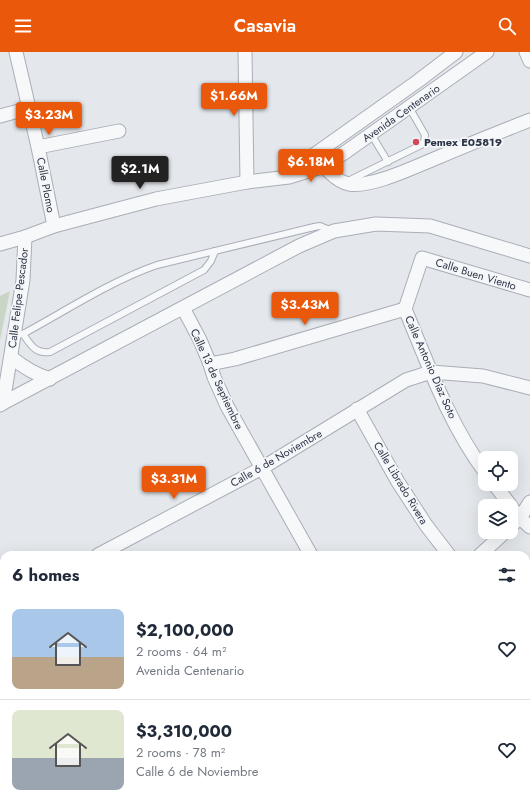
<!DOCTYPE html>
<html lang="en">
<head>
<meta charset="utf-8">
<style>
  body { margin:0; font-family:Jost,sans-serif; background:#f6f6f7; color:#1f2937; height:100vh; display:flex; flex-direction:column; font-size:15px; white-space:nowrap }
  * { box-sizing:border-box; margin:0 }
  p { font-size:13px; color:#747a83 }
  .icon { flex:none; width:22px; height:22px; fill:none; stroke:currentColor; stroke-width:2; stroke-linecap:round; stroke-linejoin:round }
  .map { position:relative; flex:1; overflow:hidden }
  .panel { position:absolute; left:0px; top:499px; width:530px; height:256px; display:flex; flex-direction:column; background:#fff; border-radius:12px 12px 0 0; box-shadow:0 4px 16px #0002 }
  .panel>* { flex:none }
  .buttons { position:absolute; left:478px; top:399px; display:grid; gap:8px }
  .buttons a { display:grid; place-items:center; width:40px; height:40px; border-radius:8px; background:#fff; box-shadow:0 4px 16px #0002; font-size:20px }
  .price { position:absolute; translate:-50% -34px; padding:0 9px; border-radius:4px; background:#ea580c; color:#fff; font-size:13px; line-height:26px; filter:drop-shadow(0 1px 2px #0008) }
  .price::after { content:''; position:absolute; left:50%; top:24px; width:12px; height:9px; margin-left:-6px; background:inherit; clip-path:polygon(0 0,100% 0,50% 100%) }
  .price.selected { background:#222; color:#fff }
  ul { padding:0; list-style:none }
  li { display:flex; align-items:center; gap:12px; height:100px; padding:0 12px }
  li+li { border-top:1px solid #e0e1e3 }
  li span { display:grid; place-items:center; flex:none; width:112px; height:80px; border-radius:8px; color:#555 }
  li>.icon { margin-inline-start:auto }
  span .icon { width:48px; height:48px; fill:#fffc; stroke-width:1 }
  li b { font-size:17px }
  h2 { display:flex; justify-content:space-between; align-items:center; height:48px; padding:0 12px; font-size:17px }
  header { display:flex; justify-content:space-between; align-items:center; height:52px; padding:0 12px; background:#ea580c; color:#fff; font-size:18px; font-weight:600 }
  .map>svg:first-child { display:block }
</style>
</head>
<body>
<header><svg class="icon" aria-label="menu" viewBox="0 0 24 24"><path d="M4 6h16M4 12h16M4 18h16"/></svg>Casavia<svg class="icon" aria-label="search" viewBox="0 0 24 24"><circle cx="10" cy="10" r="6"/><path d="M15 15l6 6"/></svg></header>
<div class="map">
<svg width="530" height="755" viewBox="0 0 530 755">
  <rect width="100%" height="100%" fill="#e4e7ec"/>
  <path fill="#c9d6c5" d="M10 239 0 288V244Z"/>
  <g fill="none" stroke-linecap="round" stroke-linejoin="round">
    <defs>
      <g id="service">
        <path d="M371 82 388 110"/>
        <path d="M348 129 421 93 424 90 425 83 409 55"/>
        <path d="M23 282C31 293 35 302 50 300L204 218 211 209 215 199"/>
        <path d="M14 283 23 282C67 258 111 229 157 213L314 175 320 174 332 179"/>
      </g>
      <g id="minor">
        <path d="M16 0 38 95 54 174"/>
        <path d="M245 0 247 130"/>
        <path d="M526 0 530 9"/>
        <path d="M0 64 30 56"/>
        <path d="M38 95 119 79"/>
        <path d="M315 102C323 113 334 129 349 132 372 136 416 114 439 105 469 92 500 80 530 68"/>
        <path d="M292 122 315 102 418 29 456 0"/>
        <path d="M0 192 25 185 54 174 156 147 247 130 289 125 324 114 347 99 487 0"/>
        <path d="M183 256 200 288 210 312 214 325 227 354 311 503"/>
        <path d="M11 305C23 315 34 322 50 327"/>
        <path d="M210 312 235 307 405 257"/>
        <path d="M3 351 299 194 334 179 376 172 430 174 530 204"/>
        <path d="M0 353 3 351 23 228 25 185"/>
        <path d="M357 357 398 430 426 473 449 503"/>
        <path d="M485 420C449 372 428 312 405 257L422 206 530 238"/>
        <path d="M494 432 511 454"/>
        <path d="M511 455 520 466 530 475"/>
        <path d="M511 474 520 466 530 450"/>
        <path d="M98 503 262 416 406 328 431 320 483 324 530 336"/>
        <path d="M480 503 505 480"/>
        <path d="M526 561 530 557"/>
        <path d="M526 579 530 583"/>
        <path d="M526 715 530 719"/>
        <path d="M157 751 159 755"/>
        <path d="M388 751 392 755"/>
        <path d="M310 755 317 751"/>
        <path d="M489 755 493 751"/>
      </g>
    </defs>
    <use href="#service" stroke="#a9aeb7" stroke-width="8"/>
    <use href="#minor" stroke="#a9aeb7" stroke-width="15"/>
    <use href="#service" stroke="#f7f8fa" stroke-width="6"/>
    <use href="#minor" stroke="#f7f8fa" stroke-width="13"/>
  </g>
  <circle fill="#d1495b" stroke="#f4f6f9" stroke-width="1.5" cx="416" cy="90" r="4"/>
  <g text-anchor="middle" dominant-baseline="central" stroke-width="3.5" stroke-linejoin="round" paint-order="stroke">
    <g font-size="11" fill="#2b3445" stroke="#f4f6f9">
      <text transform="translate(401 61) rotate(-35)">Avenida Centenario</text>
      <text transform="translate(46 133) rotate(79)">Calle Plomo</text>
      <text transform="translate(476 222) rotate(17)">Calle Buen Viento</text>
      <text transform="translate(18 246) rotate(-83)">Calle Felipe Pescador</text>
      <text transform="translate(431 315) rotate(66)">Calle Antonio Díaz Soto</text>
      <text transform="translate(217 327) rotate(65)">Calle 13 de Septiembre</text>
      <text transform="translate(276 406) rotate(-30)">Calle 6 de Noviembre</text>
      <text transform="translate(401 431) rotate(59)">Calle Librado Rivera</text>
    </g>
    <g font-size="11" font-weight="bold" fill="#2b3445" stroke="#f4f6f9" text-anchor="start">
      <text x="424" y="90">Pemex E05819</text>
    </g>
  </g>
</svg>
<div class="buttons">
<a><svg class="icon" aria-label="locate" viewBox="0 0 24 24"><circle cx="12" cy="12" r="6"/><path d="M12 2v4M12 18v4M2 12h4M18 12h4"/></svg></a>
<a><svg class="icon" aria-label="layers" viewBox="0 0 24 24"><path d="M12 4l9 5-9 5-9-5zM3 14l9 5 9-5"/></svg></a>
</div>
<b class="price" style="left:234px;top:65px">$1.66M</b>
<b class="price" style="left:49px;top:84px">$3.23M</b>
<b class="price" style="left:311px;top:131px">$6.18M</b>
<b class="price selected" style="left:140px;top:138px">$2.1M</b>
<b class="price" style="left:305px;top:274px">$3.43M</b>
<b class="price" style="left:174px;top:448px">$3.31M</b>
<section class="panel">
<h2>6 homes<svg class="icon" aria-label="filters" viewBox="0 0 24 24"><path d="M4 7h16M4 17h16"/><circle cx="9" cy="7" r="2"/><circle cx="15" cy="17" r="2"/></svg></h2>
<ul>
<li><span style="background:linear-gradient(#a9c7e8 60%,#b9a48a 0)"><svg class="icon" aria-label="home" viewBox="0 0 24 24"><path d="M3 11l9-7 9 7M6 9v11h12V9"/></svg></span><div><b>$2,100,000</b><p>2 rooms · 64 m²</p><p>Avenida Centenario</p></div><svg class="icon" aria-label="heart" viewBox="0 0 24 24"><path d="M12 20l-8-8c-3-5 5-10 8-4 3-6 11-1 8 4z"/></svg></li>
<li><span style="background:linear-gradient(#dfe7d0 60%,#9aa5b1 0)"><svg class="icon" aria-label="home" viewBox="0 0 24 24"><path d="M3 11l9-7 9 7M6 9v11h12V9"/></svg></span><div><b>$3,310,000</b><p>2 rooms · 78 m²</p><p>Calle 6 de Noviembre</p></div><svg class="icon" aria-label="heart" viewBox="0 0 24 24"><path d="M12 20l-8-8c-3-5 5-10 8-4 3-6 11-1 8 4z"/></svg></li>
</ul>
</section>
</div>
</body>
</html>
